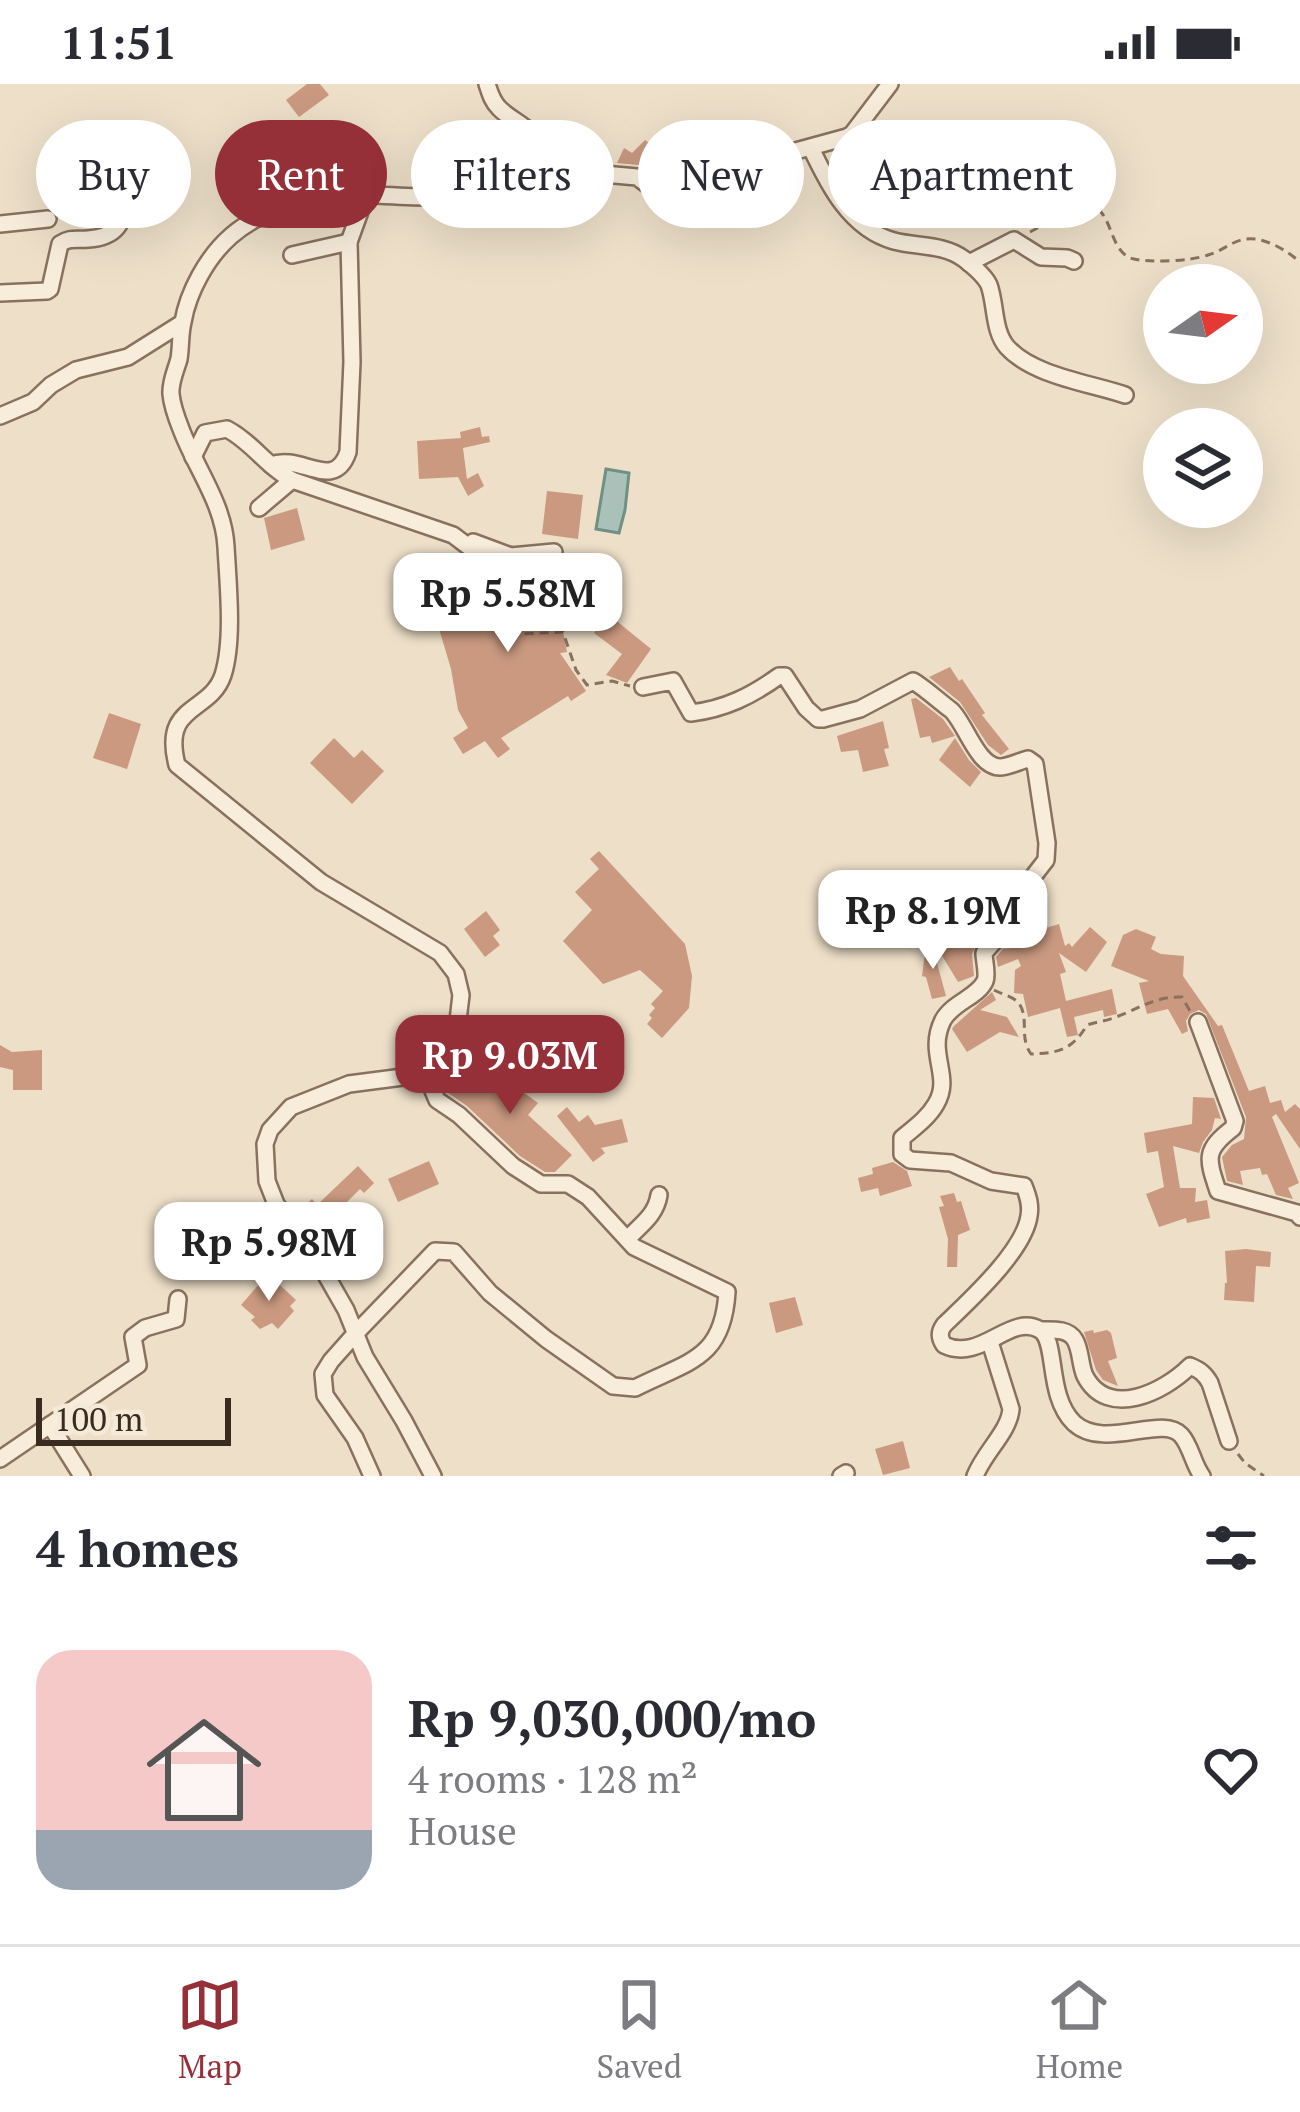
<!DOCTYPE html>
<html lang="en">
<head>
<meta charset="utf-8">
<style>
  body { margin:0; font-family:"PT Serif",serif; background:#f2f2f3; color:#2b2b33; height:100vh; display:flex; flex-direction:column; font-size:45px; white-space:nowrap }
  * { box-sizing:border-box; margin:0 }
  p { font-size:39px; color:#7c7c81 }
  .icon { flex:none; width:66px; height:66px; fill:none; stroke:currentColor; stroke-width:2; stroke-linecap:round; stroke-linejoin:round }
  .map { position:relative; height:1392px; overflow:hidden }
  .drawer { display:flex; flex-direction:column; background:#fff; flex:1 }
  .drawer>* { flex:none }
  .hud { position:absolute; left:36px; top:36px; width:1230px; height:108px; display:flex; gap:24px }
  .needle { width:78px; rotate:76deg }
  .buttons { position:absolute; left:1143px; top:180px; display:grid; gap:24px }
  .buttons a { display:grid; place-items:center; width:120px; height:120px; border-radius:50%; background:#fff; box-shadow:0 12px 48px #0002; font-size:60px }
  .scale { position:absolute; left:36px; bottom:30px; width:195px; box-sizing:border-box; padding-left:12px; border:6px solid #3a2b21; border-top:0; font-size:33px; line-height:42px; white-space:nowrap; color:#3a2b21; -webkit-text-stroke:9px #f5ead8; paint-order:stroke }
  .price { position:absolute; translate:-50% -102px; padding:0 27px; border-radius:24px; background:#fff; color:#222; font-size:39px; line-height:78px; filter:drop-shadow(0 3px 6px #0008) }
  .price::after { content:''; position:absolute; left:50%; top:72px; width:36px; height:27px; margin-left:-18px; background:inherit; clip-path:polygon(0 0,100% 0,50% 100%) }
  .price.selected { background:#953038; color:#fff }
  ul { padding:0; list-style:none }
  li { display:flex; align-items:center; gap:36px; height:300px; padding:0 36px }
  li span { display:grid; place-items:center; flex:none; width:336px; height:240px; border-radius:36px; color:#555 }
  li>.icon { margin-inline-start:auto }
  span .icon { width:144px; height:144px; fill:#fffc; stroke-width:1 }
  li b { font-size:51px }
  h2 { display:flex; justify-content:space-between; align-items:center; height:144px; padding:0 36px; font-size:51px }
  .chip { padding:0 42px; border-radius:54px; background:#fff; box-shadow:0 12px 48px #0002; font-size:42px; line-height:108px }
  .chip.selected { background:#953038; color:#fff }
  .status { display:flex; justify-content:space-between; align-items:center; height:84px; padding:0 60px; background:#fff; direction:ltr }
  .status svg { height:33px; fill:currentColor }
  .tab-bar { display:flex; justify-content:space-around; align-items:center; height:168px; border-top:3px solid #e1e1e2; background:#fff; font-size:33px; color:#7c7c81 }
  .tab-bar a { display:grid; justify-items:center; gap:6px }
  .tab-bar .selected { color:#953038 }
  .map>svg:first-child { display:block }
</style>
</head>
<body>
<div class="status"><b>11:51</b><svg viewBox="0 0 49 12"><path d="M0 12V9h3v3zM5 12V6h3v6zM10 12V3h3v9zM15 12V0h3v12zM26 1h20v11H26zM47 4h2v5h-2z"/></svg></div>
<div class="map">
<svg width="1300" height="1392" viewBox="0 0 1300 1392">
  <rect width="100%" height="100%" fill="#eddfc8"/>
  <path fill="#a9c1b8" stroke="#6f9085" stroke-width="3" d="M606 385 629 389 625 426 619 449 596 445Z"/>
  <g fill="#ca9980">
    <path d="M307 0H320L329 11 299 33 286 16Z"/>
    <path d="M571 50 602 61 599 78H562Z"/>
    <path d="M645 56 663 68 669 60 677 65 684 81 680 86 659 92 639 81 617 79 624 64 632 69Z"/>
    <path d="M123 60 128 86 86 94 82 75 93 73 92 66Z"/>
    <path d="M480 343 482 353 489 352 490 358 463 364 467 395 478 389 484 402 468 412 458 393 419 395 417 357 461 354 460 348Z"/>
    <path d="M547 407 583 411 578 455 542 450Z"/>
    <path d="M297 424 305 456 271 466 264 434Z"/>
    <path d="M562 483 595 494 584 533 561 537 567 568 560 569 586 607 571 617 568 612 501 654 510 665 498 674 485 657 463 670 453 654 468 644 458 626 451 585 437 538 424 522 466 487 488 513V530L512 533 509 511 548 505 547 499 563 497Z"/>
    <path d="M608 530 651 565 627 599 606 591 622 570 594 549Z"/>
    <path d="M950 583 959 597 962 595 985 629 982 631 1009 665 1001 671 988 661 960 618 929 593Z"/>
    <path d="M916 614 943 635 955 652 932 659 930 652 920 654 911 615Z"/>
    <path d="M109 629 141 640 127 685 93 674Z"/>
    <path d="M883 637 889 664 884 665 889 682 863 688 858 666 841 668 837 652Z"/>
    <path d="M334 654 354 674 362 666 384 687 352 720 310 679Z"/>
    <path d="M955 654 969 676 981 688 970 703 939 676Z"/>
    <path d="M599 767 685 860 692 892 689 924 662 954 647 940 652 934 649 931 655 924 651 920 663 907 640 886 603 900 563 857 592 826 575 808 599 785 590 775Z"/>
    <path d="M486 827 500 846 493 852 500 861 485 873 464 845Z"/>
    <path d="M1026 838 1032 840 1029 849 1059 840 1065 862 1069 859 1072 863 1090 843 1107 858 1086 888 1059 869 1066 888 1060 890 1066 917 1112 905 1117 930 1104 933 1103 926 1074 933 1078 951 1067 953 1060 924 1028 933 1023 910 1014 909 1015 886 1021 882 1018 875 998 883 996 873 1003 865 1012 864 1017 850Z"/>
    <path d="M1136 845 1156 853 1151 865 1161 870 1184 872 1183 892 1218 942 1222 941 1249 1007 1265 1002 1270 1019 1281 1016 1285 1028 1295 1020 1300 1025V1065L1276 1030 1272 1033 1299 1099 1288 1104 1293 1115 1276 1111 1267 1090 1262 1091 1260 1084 1240 1087 1243 1101 1227 1097 1222 1073 1232 1061 1244 1055 1246 1033 1206 930 1199 926 1190 930 1186 937 1188 947 1182 950 1168 925 1147 930 1139 899 1149 897 1111 882 1123 851Z"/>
    <path d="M928 846 946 912 932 915 926 893 922 892Z"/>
    <path d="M943 846H962V862L976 860 972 870 974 892 958 898 935 860 943 861Z"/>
    <path d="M992 908 996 916 980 926 1007 933 1019 953 1000 948 967 968 952 945 954 942Z"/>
    <path d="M0 961 12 968 42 966V1006H13V986L0 983Z"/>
    <path d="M483 979 538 1019 528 1031 572 1071 555 1088H545L520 1072 467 1022 447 1008 445 1004 453 992 466 1002Z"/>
    <path d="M1193 1013 1214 1014 1221 1035 1215 1034 1212 1046 1203 1058 1199 1069 1173 1062 1180 1104H1196L1195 1118 1207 1116 1210 1134 1187 1139 1186 1134 1159 1143 1146 1110 1164 1103 1158 1067 1147 1069 1144 1049 1192 1040Z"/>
    <path d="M567 1023 579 1038 588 1031 595 1041 622 1035 628 1058 601 1064 605 1069 593 1078 557 1032Z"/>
    <path d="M429 1077 439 1100 398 1118 388 1095Z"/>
    <path d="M893 1078 907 1087 912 1102 880 1112 878 1104 861 1108 858 1094 873 1090 872 1084Z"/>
    <path d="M358 1082 374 1099 364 1109 360 1105 330 1135 334 1140 316 1156 297 1128 312 1115 317 1121Z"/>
    <path d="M954 1109 957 1118 961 1117 970 1146 958 1151 957 1183H947L948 1155 939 1123 944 1122 940 1112Z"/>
    <path d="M1246 1165 1271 1168 1270 1183 1256 1182 1254 1218 1224 1216 1225 1199H1227L1225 1167Z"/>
    <path d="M268 1190 296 1216 290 1222 294 1227 278 1245 272 1239 260 1245 251 1236 255 1233 241 1221Z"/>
    <path d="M795 1213 803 1241 776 1249 769 1219Z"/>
    <path d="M1093 1246 1094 1249 1107 1246 1111 1249 1117 1274 1108 1277 1118 1302 1103 1296 1096 1286 1084 1248Z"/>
    <path d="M903 1357 910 1384 883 1391 875 1365Z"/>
  </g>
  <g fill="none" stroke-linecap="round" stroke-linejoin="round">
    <defs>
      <g id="minor">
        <path d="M811 64C828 100 850 145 894 157 917 163 944 160 964 175 973 182 985 192 989 201 996 220 993 247 1007 263 1033 292 1090 299 1125 311"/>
        <path d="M537 82 556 90 592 89 637 93 649 102 660 104 847 53 852 50 890 0"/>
        <path d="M0 140 48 135"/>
        <path d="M292 171 349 158"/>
        <path d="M969 179 1014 156 1041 173 1067 174 1074 177"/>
        <path d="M0 209 47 207 50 205 60 160C70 153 76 156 88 155 120 153 122 137 130 110"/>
        <path d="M0 332 33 318 51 301 76 286 128 273 182 239"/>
        <path d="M193 373 205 349 227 345C252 358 267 383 292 396L453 451 498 485"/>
        <path d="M271 381C301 369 334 409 348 368L352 278 349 158 366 111"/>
        <path d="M259 424 292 396"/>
        <path d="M473 458 511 472 554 468"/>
        <path d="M643 603 673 597 691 629C725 625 751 612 779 592H785L806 624 818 635H823L860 625 913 597C925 604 940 618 951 626 965 638 977 683 1000 683 1008 683 1020 677 1028 675L1035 680 1047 759 1046 776 1025 803 1014 835 984 869C984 877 988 890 985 897 978 913 953 918 943 936 926 970 953 992 936 1020 928 1034 914 1044 902 1054V1070L910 1076 951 1079 991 1097 1024 1102C1028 1112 1031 1121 1029 1132 1024 1167 969 1217 944 1241 939 1248 939 1253 944 1261 981 1279 1011 1228 1040 1246 1058 1257 1046 1312 1074 1339 1104 1367 1162 1330 1181 1351 1191 1362 1193 1380 1202 1392"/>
        <path d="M1198 938 1235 1037 1233 1044C1204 1066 1207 1074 1218 1107L1297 1129 1300 1133"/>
        <path d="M627 1155C641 1141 656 1131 659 1111"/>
        <path d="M1040 1246C1052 1246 1068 1244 1075 1256 1081 1266 1080 1281 1085 1292 1108 1336 1164 1308 1190 1282 1200 1286 1205 1290 1210 1299L1229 1357"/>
        <path d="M50 1341 82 1392"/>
        <path d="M0 1375 138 1281 133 1253 145 1244 176 1235 178 1215"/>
        <path d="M372 1392 355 1354 325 1311 323 1290 331 1277 355 1250 435 1167 454 1168 490 1209 546 1255 613 1302 635 1304C688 1277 723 1276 727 1208L634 1163 588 1113 568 1100H541L513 1082 459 1031 437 1016 426 990"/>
        <path d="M433 1392 404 1337 365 1273 346 1226 322 1184 276 1120 267 1097 265 1060 270 1046 291 1023 349 1000 426 990 448 975 456 955 459 928 461 911 456 890 440 869 321 798 177 681C161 619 210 630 223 591 234 556 228 500 226 463 224 420 196 385 181 345 177 335 172 321 171 310 170 298 176 286 179 275 181 263 180 250 183 238 188 208 207 173 231 152 256 130 299 114 331 110 370 106 542 135 539 70 538 43 514 40 499 24 492 17 490 9 487 0"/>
        <path d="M841 1392 846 1389"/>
        <path d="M975 1392C985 1367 1009 1348 1011 1325L990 1258"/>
      </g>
    </defs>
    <use href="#minor" stroke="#89715e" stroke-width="20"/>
    <g stroke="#89715e" stroke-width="3" stroke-dasharray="9 6" stroke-linecap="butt">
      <path d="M1030 148C1046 140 1062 128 1080 123 1115 113 1105 169 1134 175 1152 179 1191 177 1208 171 1220 168 1230 159 1241 156 1261 150 1286 166 1300 178"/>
      <path d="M491 508 501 517 506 531 519 536 521 550 563 548 576 586 587 601 612 597 630 602"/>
      <path d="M994 906C1001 910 1016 913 1020 921 1029 936 1019 953 1031 970 1059 969 1072 966 1087 941 1096 938 1106 937 1116 933 1138 925 1156 912 1182 913L1190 927"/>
      <path d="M1238 1370 1245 1379 1264 1392"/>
    </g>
    <use href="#minor" stroke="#f8eddb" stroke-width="15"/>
  </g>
</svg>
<div class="buttons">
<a><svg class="needle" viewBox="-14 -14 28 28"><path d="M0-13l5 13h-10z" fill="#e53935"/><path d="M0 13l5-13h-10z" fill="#7c7c81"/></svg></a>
<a><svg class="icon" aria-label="layers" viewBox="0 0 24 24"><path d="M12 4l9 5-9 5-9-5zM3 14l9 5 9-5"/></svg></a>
</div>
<div class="scale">100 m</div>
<b class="price" style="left:508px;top:571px">Rp 5.58M</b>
<b class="price" style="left:933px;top:888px">Rp 8.19M</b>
<b class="price selected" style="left:510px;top:1033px">Rp 9.03M</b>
<b class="price" style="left:269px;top:1220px">Rp 5.98M</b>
<div class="hud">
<a class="chip">Buy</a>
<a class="chip selected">Rent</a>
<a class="chip">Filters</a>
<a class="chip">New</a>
<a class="chip">Apartment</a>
</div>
</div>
<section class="drawer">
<h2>4 homes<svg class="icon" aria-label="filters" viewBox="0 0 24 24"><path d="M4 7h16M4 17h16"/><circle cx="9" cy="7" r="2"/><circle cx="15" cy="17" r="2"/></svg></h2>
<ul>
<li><span style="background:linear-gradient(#f6c9c9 75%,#9aa5b1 0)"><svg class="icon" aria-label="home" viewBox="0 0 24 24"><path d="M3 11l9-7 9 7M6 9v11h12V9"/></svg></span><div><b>Rp 9,030,000/mo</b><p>4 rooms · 128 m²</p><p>House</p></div><svg class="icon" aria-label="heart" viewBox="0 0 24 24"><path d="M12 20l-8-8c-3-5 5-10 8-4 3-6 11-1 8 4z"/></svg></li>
</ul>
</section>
<nav class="tab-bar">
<a class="selected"><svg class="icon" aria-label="map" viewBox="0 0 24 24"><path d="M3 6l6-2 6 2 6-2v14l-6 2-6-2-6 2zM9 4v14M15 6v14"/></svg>Map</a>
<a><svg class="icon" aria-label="saved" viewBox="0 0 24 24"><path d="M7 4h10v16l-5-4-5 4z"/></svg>Saved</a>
<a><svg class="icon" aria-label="home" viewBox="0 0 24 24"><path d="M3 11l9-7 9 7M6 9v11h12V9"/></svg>Home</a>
</nav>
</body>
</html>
